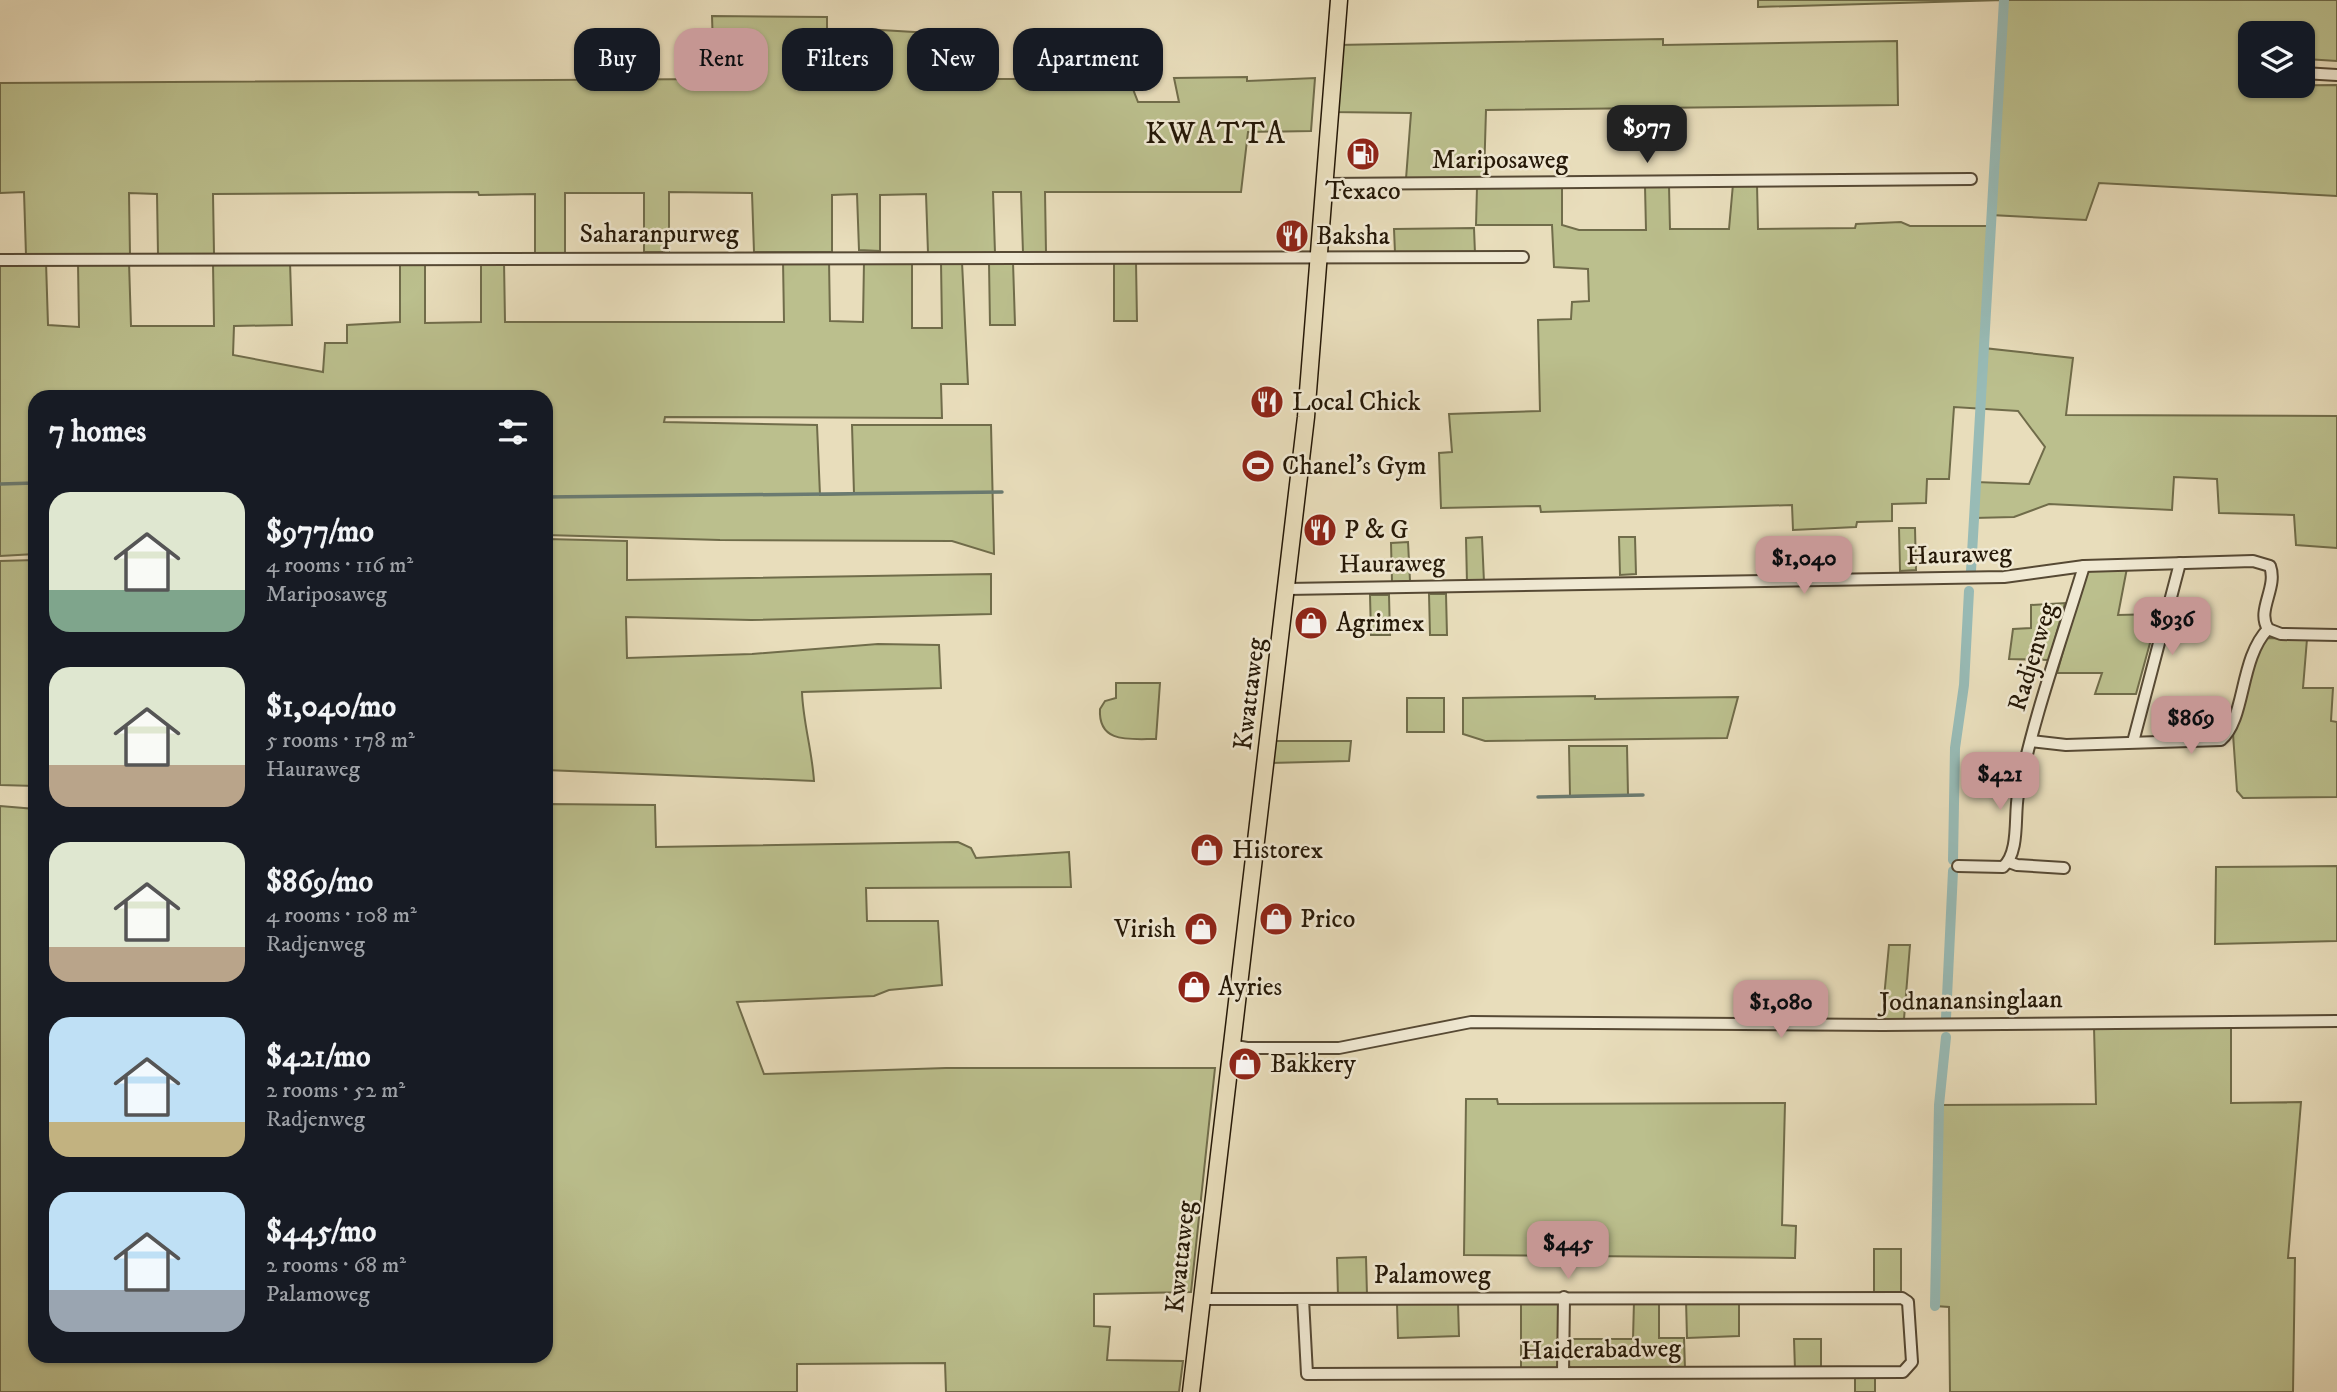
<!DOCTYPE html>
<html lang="en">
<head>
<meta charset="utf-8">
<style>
  body { margin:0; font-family:"IM FELL DW Pica",serif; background:#242831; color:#f1f3f6; height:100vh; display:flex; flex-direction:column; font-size:26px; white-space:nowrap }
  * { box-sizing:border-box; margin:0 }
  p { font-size:23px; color:#9ea1a6 }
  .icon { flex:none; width:38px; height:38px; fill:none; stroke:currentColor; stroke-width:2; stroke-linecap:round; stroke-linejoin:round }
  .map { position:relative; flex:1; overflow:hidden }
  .panel { position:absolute; left:28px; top:390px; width:525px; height:973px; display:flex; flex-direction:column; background:#171b24; border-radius:21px; box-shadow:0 2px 5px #0004 }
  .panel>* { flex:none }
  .guide { position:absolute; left:574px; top:28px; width:665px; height:63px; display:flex; gap:14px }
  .buttons { position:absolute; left:2238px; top:21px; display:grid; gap:14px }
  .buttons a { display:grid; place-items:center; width:77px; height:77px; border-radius:14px; background:#171b24; box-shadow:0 2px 5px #0004; font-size:35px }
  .price { position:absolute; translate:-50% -60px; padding:0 16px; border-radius:14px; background:#c59692; color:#111; font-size:23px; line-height:46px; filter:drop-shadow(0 2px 4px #0008) }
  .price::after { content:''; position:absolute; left:50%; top:42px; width:21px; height:16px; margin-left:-10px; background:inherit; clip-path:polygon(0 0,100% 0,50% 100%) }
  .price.current { background:#222; color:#fff }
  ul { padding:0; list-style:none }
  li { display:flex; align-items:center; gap:21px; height:175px; padding:0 21px }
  li span { display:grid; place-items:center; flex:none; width:196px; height:140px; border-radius:21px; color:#555 }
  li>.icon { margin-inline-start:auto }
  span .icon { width:84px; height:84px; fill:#fffc; stroke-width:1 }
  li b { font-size:30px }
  h2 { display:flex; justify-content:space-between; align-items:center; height:84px; padding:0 21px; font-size:30px }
  .chip { padding:0 24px; border-radius:21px; background:#171b24; box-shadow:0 2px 5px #0004; font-size:24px; line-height:63px }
  .chip.current { background:#c59692; color:#111 }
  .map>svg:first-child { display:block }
</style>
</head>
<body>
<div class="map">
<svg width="2337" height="1392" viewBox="0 0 2337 1392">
  <rect width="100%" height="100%" fill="#e8ddbb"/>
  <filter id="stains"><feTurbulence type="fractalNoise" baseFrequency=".00286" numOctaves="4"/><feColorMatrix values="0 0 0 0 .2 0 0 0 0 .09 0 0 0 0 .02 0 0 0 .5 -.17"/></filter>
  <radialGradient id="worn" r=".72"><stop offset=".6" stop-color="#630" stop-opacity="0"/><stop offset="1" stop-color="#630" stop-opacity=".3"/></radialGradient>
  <g fill="#bbbf8d" stroke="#706c4a" stroke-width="2">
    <path d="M1758 0H2337V61L2306 59V36L2303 33H2250V86L2337 85V196L2099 183 2086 220 1991 215 2004 0 1758 7Z"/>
    <path d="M712 16 827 17V32L864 29 964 35 947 79H1129L1138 102H1179L1174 78 1247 77V81L1315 78 1311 131 1248 132 1241 192H1045L1046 253H1023L1021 192H993L995 253H928L926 194 880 195V251L859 250 857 194 832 195V252H754L752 193 669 192V252H644V193H565V253H535V194L479 195 478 192 213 194 214 254 158 255 157 194 129 193 130 255H26L24 192 0 193V83L714 79Z"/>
    <path d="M1663 39V45L1897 41 1898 105 1486 110 1484 178 1406 179 1411 113 1331 112 1337 45Z"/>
    <path d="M1733 184H1757L1758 229 1855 228 1856 224 1901 222 1910 226H1991L1984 348 2073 358 2066 415 2337 416V548L2296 545 2294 515 2219 513 2217 479 2174 477 2172 510 2049 504 2014 517 1974 518 1976 482 2029 484 2045 447 2018 411 1954 407 1949 479H1927L1926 503 1892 504V521L1857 522 1856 527 1793 530 1792 505 1541 512 1540 506 1441 508 1439 453 1452 452 1449 414 1540 411 1538 320 1571 319 1572 302 1589 301 1588 269 1554 267 1552 225H1476L1477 187H1562V225L1579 230H1646L1645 186H1669L1670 229H1729Z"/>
    <path d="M1474 228 1475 254 1395 253 1394 229Z"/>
    <path d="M783 260H829L830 321 863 322 864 261H912V328H942L941 262H962L968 384H941L942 418 665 417 664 422 817 425 820 495 854 494 852 425H991L994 554 952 541 720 540 546 535V397H35V554L0 556V263L46 262 48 325 79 327 78 263 129 262 131 326H214L213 263 290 262 292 325 234 326 233 355 323 372 325 343H347V325L400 322V261H425V323L481 322V261H504L505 322H784Z"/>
    <path d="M1013 262 1015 325H990L989 263Z"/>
    <path d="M1114 262H1136L1137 321H1114Z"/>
    <path d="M1899 528H1915L1916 570 1900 571Z"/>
    <path d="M1482 537 1484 582 1467 583 1466 538Z"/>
    <path d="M1619 537H1635L1636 574 1620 575Z"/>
    <path d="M546 539 627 541V580L991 574V614L751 620 626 617 627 658 752 654 878 644 939 645 941 688 802 692C803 722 812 750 814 781L546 770Z"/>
    <path d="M1408 542 1410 581 1392 582 1391 543Z"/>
    <path d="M35 560V786L0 785V561Z"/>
    <path d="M2127 568 2118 615 2158 614 2136 694H2095L2102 673H2057L2085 573 2088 570Z"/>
    <path d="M1429 594H1446L1447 635H1430Z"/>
    <path d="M1370 595H1389L1390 635H1371Z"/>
    <path d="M2065 603 2049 660 2009 659 2013 629 2031 628V605Z"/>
    <path d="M2268 638 2307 639 2303 688H2333L2331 721 2337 722V797L2243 798 2237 791 2233 734 2257 644Z"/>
    <path d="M1116 683H1160L1156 739C1130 739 1098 744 1100 709L1105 701 1116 698Z"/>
    <path d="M1595 696V699L1738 697 1727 738 1485 741 1463 734V698Z"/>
    <rect x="1407" y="698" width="37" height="34"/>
    <path d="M1272 741H1351L1349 761 1269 763Z"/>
    <path d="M1569 746H1627L1628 795 1570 796Z"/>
    <path d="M546 804 655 805 656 847 958 842 971 848 976 858 1069 852 1071 887 866 888 867 921H938L942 985 889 990 874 996 737 1002 764 1074 946 1068H1215L1191 1292 1094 1294V1326L1110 1327 1107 1360 1183 1361 1179 1392H946L945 1363 797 1364V1392H0V806L35 809V1356H546Z"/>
    <path d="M2337 866V941L2215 944 2216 867Z"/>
    <path d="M1889 945H1910L1904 1019H1882Z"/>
    <path d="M2231 1026V1103L2301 1102 2288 1258H2295L2293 1392H1950L1949 1307 1935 1306 1939 1105 2096 1104 2094 1027Z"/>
    <path d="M1466 1099H1497L1498 1104 1785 1103 1782 1225 1796 1226 1795 1258 1464 1255Z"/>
    <rect x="1874" y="1249" width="27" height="43"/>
    <path d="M1366 1257 1367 1295 1338 1296 1337 1258Z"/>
    <path d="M1686 1300H1739V1336L1687 1338Z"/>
    <path d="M1634 1301H1659V1338H1684L1685 1369 1573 1370 1568 1365 1567 1339H1633Z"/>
    <path d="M1556 1302 1559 1304V1366L1555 1369H1521V1303Z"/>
    <path d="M1458 1303 1459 1336 1398 1338 1397 1304Z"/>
    <path d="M1794 1339H1821V1370H1795Z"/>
    <path d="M1875 1376V1392H1855V1377Z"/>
  </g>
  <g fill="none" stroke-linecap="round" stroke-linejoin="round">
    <g stroke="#6a7a70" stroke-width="3.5">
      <path d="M0 484 35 483"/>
      <path d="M546 497 1002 492"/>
      <path d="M1538 797 1643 795"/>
    </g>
    <g stroke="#98bbb6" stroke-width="10">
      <path d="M1971 571 2004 0"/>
      <path d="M1953 860 1955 748 1964 685 1969 591"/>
      <path d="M1946 1018 1953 871"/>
      <path d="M1935 1306 1939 1105 1946 1037"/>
    </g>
    <defs>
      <g id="minor">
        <path d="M2303 73 2337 75"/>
        <path d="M1323 184 1971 179"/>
        <path d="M0 260 1523 257"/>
        <path d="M1287 589 2004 577 2084 566 2253 561 2270 566C2278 588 2256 610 2268 629"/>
        <path d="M2268 629 2281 634 2337 635"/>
        <path d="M2031 741 2066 745 2221 740C2246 719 2239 659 2268 629"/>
        <path d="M2133 742 2180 563"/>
        <path d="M2009 862 2017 865 2064 868"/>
        <path d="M1958 866 2003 867C2020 852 2014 816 2018 795 2033 717 2061 642 2084 566"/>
        <path d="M1230 1045 1247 1048H1339L1471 1022 1883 1025 2337 1021"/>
        <path d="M1201 1299 1902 1298 1908 1302 1912 1362 1903 1372 1307 1374 1303 1299"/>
        <path d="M1563 1373 1564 1297"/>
      </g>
      <path id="primary" d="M1191 1392 1306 417 1339 0"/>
    </defs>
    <use href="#minor" stroke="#564934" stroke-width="14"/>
    <use href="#primary" stroke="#251807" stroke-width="19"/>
    <use href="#minor" stroke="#f0e9d3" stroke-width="10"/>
    <use href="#primary" stroke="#e8ddbb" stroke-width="16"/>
  </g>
  <defs>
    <symbol id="fuel-disc" viewBox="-11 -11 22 22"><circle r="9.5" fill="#8f2418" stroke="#f0e9d3"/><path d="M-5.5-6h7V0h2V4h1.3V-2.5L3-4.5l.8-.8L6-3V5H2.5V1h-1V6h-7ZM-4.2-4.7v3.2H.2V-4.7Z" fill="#fff"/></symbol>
    <symbol id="restaurant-disc" viewBox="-11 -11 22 22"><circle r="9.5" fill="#8f2418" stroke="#f0e9d3"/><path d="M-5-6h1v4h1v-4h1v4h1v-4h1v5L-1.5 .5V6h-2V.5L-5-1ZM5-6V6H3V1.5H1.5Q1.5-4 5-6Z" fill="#fff"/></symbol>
    <symbol id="stadium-disc" viewBox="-11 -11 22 22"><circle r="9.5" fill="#8f2418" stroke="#f0e9d3"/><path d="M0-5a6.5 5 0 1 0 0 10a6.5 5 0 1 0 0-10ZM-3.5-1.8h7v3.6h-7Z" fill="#fff"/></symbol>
    <symbol id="shop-disc" viewBox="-11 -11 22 22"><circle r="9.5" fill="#8f2418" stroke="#f0e9d3"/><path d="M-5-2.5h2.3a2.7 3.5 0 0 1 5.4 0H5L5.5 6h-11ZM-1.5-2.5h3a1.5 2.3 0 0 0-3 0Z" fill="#fff"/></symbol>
  </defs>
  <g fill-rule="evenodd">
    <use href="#fuel-disc" x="1344" y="135" width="38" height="38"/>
    <use href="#restaurant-disc" x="1273" y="217" width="38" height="38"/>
    <use href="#restaurant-disc" x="1248" y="383" width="38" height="38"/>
    <use href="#stadium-disc" x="1239" y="447" width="38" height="38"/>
    <use href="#restaurant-disc" x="1301" y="511" width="38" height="38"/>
    <use href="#shop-disc" x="1292" y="604" width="38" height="38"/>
    <use href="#shop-disc" x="1188" y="831" width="38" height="38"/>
    <use href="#shop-disc" x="1257" y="900" width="38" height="38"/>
    <use href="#shop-disc" x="1182" y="910" width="38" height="38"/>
    <use href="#shop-disc" x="1175" y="968" width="38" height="38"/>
    <use href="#shop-disc" x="1226" y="1045" width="38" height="38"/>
  </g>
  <g text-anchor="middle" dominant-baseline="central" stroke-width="5" stroke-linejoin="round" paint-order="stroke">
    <g font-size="26" fill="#251807" stroke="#f0e9d3">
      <text x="1500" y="160">Mariposaweg</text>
      <text x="659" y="234">Saharanpurweg</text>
      <text transform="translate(1959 555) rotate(-2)">Hauraweg</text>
      <text transform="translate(1392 564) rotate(-1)">Hauraweg</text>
      <text transform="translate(2033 657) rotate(-73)">Radjenweg</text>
      <text transform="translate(1250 694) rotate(-83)">Kwattaweg</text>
      <text transform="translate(1971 1001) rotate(-1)">Jodnanansinglaan</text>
      <text transform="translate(1181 1257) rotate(-84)">Kwattaweg</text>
      <text x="1432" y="1275">Palamoweg</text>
      <text transform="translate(1601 1350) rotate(-1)">Haiderabadweg</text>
    </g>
    <g font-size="26" fill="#251807" stroke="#f0e9d3" text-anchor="start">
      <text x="1363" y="191" text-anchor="middle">Texaco</text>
      <text x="1316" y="236">Baksha</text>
      <text x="1292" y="402">Local Chick</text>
      <text x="1282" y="466">Chanel's Gym</text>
      <text x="1344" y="530">P &amp; G</text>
      <text x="1336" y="623">Agrimex</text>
      <text x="1232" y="850">Historex</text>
      <text x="1300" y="919">Prico</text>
      <text x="1176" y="929" text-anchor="end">Virish</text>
      <text x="1218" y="987">Ayries</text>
      <text x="1270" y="1064">Bakkery</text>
    </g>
    <g font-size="30" letter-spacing="2" fill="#251807" stroke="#f0e9d3">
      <text x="1216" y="134">KWATTA</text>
    </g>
  </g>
  <rect width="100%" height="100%" filter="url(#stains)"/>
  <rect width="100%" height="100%" fill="url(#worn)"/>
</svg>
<div class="buttons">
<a><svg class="icon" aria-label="layers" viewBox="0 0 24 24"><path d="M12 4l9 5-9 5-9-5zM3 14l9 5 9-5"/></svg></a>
</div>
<b class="price current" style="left:1647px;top:165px">$977</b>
<b class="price" style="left:1804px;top:596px">$1,040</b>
<b class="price" style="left:2172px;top:657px">$936</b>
<b class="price" style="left:2191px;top:756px">$869</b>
<b class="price" style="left:2000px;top:812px">$421</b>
<b class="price" style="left:1781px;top:1040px">$1,080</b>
<b class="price" style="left:1568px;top:1281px">$445</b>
<div class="guide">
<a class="chip">Buy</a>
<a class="chip current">Rent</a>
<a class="chip">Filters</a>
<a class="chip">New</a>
<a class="chip">Apartment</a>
</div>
<section class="panel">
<h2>7 homes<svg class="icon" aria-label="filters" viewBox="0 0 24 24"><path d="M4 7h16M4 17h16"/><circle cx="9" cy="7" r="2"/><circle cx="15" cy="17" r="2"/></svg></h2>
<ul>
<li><span style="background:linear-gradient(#dfe7d0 70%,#7fa58c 0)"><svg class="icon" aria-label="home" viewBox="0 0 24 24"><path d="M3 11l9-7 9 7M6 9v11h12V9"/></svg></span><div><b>$977/mo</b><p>4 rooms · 116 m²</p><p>Mariposaweg</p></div></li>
<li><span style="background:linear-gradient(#dfe7d0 70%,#b9a48a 0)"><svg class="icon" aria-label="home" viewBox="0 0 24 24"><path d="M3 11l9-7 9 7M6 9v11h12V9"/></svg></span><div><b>$1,040/mo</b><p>5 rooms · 178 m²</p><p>Hauraweg</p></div></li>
<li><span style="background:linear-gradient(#dfe7d0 75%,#b9a48a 0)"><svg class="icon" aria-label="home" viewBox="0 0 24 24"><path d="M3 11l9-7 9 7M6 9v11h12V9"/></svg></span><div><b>$869/mo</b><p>4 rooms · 108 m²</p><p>Radjenweg</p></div></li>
<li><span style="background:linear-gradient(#bfe0f5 75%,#c2b280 0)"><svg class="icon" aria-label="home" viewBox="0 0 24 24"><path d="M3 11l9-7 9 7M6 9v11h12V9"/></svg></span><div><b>$421/mo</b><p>2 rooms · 52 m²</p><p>Radjenweg</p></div></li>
<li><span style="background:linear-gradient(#bfe0f5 70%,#9aa5b1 0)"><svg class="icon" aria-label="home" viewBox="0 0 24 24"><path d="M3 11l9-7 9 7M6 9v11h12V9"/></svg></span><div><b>$445/mo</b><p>2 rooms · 68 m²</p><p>Palamoweg</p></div></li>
</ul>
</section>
</div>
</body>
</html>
